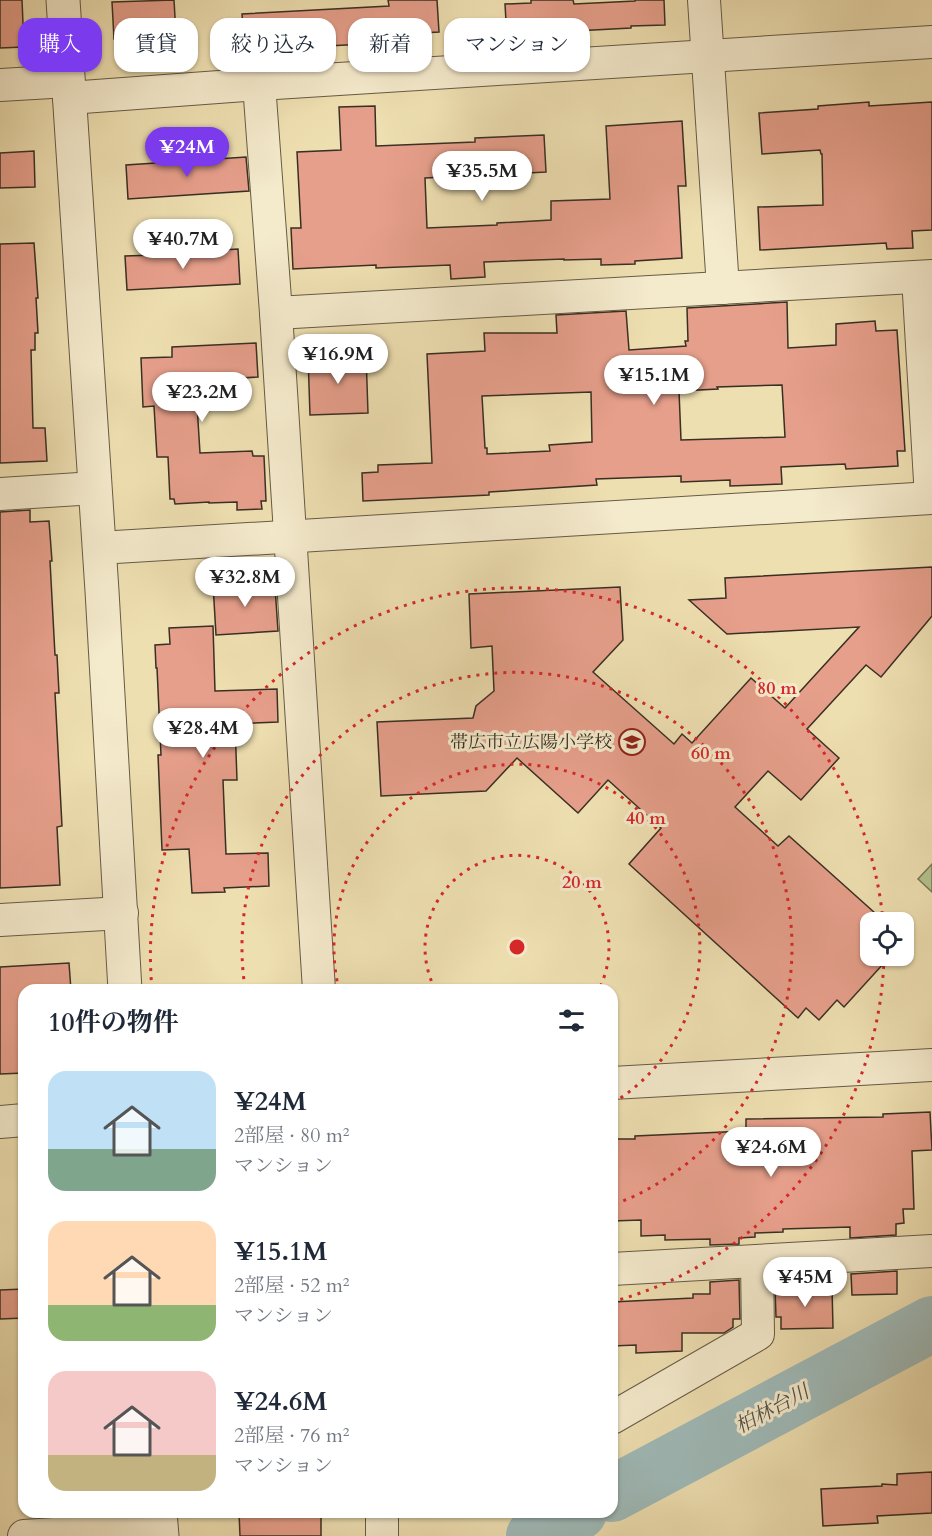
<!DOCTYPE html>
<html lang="ja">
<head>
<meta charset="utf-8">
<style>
  body { margin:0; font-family:Cardo,"Noto Serif JP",serif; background:#f6f6f7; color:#1f2937; height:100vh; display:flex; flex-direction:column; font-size:22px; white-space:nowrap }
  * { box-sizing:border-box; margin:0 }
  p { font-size:20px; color:#747a83 }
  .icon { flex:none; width:33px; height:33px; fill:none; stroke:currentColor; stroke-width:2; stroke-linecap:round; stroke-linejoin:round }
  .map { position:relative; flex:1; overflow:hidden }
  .drawer { position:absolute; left:18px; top:984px; width:600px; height:534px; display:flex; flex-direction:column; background:#fff; border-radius:18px; box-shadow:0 2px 4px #0004 }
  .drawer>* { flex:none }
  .guide { position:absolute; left:18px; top:18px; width:600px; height:54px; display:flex; gap:12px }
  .tools { position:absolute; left:860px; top:912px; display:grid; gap:12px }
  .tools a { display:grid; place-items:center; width:54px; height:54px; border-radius:12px; background:#fff; box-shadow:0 2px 4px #0004; font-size:30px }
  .price { position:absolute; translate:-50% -51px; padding:0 14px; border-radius:21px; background:#fff; color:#222; font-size:20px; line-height:39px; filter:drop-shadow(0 2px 3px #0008) }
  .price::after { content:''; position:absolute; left:50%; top:36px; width:18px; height:14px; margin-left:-9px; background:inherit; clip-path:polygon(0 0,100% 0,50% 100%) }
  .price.active { background:#7c3aed; color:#fff }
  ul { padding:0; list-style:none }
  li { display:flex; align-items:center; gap:18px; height:150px; padding:0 30px }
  li span { display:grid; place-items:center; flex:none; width:168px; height:120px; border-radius:18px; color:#555 }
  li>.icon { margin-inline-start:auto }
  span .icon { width:72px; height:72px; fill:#fffc; stroke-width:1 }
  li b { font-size:26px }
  h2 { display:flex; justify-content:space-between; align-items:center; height:72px; padding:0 30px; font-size:26px }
  .pill { padding:0 21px; border-radius:18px; background:#fff; box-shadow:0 2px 4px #0004; font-size:21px; line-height:54px }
  .pill.active { background:#7c3aed; color:#fff }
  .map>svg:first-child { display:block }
</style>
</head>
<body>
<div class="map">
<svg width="932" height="1536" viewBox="0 0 932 1536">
  <rect width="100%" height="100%" fill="#eedfb1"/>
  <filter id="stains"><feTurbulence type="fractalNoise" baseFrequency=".00333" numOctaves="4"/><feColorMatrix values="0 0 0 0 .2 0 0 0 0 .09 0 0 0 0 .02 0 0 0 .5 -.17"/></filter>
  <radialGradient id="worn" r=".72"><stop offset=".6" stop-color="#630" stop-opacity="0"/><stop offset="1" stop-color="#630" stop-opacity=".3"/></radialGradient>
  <path fill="#b5c28e" stroke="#777858" stroke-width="1.5" d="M932 864V892L918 879Z"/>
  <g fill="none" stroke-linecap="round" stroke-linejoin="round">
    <g stroke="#9fbab8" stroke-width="56">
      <path d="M612 1494 932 1324"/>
      <path d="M534 1536 579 1512"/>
    </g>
  </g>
  <g fill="#e69f8b" stroke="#392f23" stroke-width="1.5" fill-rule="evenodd">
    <path d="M0 0H22L24 47 0 48Z"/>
    <path d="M174 0 176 35 114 39 112 2Z"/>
    <path d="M388 0H437L439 32 364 36V44L272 49 271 41 244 43 242 14 389 6Z"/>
    <path d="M531 0H573L574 4 635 1V0H664L665 25 631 26V28L575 31 576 36 507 39 505 4 531 3Z"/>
    <path d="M869 102V106L932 102V230L912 231 913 248 887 249 886 243 760 250 758 207 823 205 822 154H821L820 150 762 154 759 113 818 109V106Z"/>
    <path d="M375 106 376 146 475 142V138L544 135 546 172 425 178 427 228 497 225V223L551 220V201L610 199 606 126 682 121 686 186H678L682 258 635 261V264L601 265V259L564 260V259L484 262 485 277 451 279 450 265 376 268V265L293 269 291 228H301L297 152 341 150 339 107Z"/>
    <path d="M34 151 35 187 0 188V153Z"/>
    <path d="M246 157 249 191 128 199 126 165Z"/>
    <path d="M34 243 38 298H36L38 333H35V350H31L33 428H45L47 461 0 463V244Z"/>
    <path d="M238 249 240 284 127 290 125 256 187 254V252Z"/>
    <path d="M787 302 788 348 836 345V324L875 321 876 331 897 330 905 451H897L898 466 846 469 845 464 781 467 782 484 730 486V480L681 482V476L596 479 597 485 489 492V495L363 501 362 473 378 472V465L432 463 427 354 485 351 484 333H557L556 315 626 311 629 350 686 346 685 341H688L687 308ZM782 385 785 437 681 440 679 391 718 389 717 387ZM591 392 592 442 549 445 550 451 487 454V448H485L482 396Z"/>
    <path d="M256 343 258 377 242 378 244 403 197 405 200 453 252 451 253 456H264L266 501H261L262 509 237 510V502L209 503V502L175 504 174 499H170L168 457H157L154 406 143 407 141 358 172 357V347Z"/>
    <path d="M366 354 368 413 310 415 308 356Z"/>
    <path d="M30 510V522L49 521 52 561H50L55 655H57L59 693H55L62 826 57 827 60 885 0 888V512Z"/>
    <path d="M932 567V616L881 677 866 665 807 729 839 758 801 800 768 771 735 807 778 846 789 836 885 922H870V956H878H877L884 963 844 1007 837 1000 819 1020 806 1008 798 1018 629 864 661 828 608 780 578 813 517 758 486 791 381 796 377 722 473 718 476 706 494 691 492 646 471 648 469 594 620 587 623 640 593 672 674 744 682 734 692 743 751 678 785 708 859 627 727 634 689 600 726 598 725 578Z"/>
    <path d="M273 581 275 587 278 631 216 635 213 584Z"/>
    <path d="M213 626 215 691 277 689 278 722 235 724 237 780H223L226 854 268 853 269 886 224 888 225 892 192 893 189 849 162 850 158 755H161L157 668H156L155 645 170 644 169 628Z"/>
    <path d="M69 963 71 990H24V1073L0 1074V967Z"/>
    <path d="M930 1112 932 1150 912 1151 914 1209H903L904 1223 896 1224V1235L850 1238V1227L783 1229V1232L755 1233V1237L739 1238V1244L710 1245V1239L665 1240V1235L641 1236V1220L612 1221V1139H635V1136L746 1131V1119L883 1117V1114Z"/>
    <path d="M897 1271V1294L852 1295 851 1274Z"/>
    <path d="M739 1280 740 1319H733V1327L724 1333H682V1351L636 1353V1345L612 1346V1302L693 1298V1294H710V1282Z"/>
    <path d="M832 1287 833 1328 781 1329V1317H776L775 1288Z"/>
    <path d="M24 1289V1318L0 1319V1290Z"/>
    <path d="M932 1472V1513L877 1516 878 1523 823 1526 821 1489 882 1486V1484L897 1485V1474Z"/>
    <path d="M239 1512H321V1536H240Z"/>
  </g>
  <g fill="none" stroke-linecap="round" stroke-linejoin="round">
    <defs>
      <g id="minor">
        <path d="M704 0 723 288"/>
        <path d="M259 84 276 313 319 990"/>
        <path d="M0 85 68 81"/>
        <path d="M69 98 259 84 932 42"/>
        <path d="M918 277 931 498"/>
        <path d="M276 313 932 276"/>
        <path d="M0 494 95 488"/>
        <path d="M99 548 932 498"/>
        <path d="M0 920 122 913"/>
        <path d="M612 1083 932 1065"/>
        <path d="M0 1122 24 1120"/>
        <path d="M612 1269 932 1251"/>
        <path d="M612 1418 758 1334 757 1262"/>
        <path d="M382 1512V1536"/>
        <path d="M24 1536 161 1527"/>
      </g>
      <g id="tertiary">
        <path d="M63 0 102 591 125 990"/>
        <path d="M160 1512 162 1536"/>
      </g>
    </defs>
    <use href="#minor" stroke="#665b46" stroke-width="34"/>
    <use href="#tertiary" stroke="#665b46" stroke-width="35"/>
    <use href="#minor" stroke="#f4eacc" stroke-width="32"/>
    <use href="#tertiary" stroke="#f4eacc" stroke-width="33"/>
  </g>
  <g fill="none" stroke="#d62828" stroke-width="3" stroke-dasharray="3 6">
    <path d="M435 989A92 92 0 1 1 599 989"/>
    <path d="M339 990A183 183 0 1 1 613 1103"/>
    <path d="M245 988A275 275 0 1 1 613 1205"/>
    <path d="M884 957A367 367 0 0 1 615 1301M152 989A367 367 0 1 1 883 921"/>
  </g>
  <defs>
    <symbol id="school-ring" viewBox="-11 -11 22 22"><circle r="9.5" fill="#f4eacc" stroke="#8f2418" stroke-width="1.5"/><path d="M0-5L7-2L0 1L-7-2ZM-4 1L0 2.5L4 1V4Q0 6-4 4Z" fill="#8f2418"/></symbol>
  </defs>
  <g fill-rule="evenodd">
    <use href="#school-ring" x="617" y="727" width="30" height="30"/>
  </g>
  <g text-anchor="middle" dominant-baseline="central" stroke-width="6" stroke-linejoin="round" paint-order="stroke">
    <g font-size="18" fill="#392f23" stroke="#f4eacc" text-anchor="end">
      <text x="612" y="742">帯広市立広陽小学校</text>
    </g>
    <g font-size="20" font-style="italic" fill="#525248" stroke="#f4eacc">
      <text transform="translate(772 1409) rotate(-28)">柏林台川</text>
    </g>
  </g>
  <circle cx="517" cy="947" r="9" fill="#d62828" stroke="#f4eacc" stroke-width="3"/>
  <g font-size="18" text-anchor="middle" font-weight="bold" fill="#d62828" stroke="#f4eacc" stroke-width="6" stroke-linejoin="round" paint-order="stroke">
    <text x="777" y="694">80 m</text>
    <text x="711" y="759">60 m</text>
    <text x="646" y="824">40 m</text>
    <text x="582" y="888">20 m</text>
  </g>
  <rect width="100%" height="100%" filter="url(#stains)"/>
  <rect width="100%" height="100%" fill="url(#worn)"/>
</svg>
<div class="tools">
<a><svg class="icon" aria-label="locate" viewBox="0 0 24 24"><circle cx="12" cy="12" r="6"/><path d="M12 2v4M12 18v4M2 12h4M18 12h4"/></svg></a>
</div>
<b class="price active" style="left:187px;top:178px">¥24M</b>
<b class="price" style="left:482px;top:202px">¥35.5M</b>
<b class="price" style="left:183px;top:270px">¥40.7M</b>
<b class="price" style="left:338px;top:385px">¥16.9M</b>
<b class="price" style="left:654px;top:406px">¥15.1M</b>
<b class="price" style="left:202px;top:423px">¥23.2M</b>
<b class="price" style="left:245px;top:608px">¥32.8M</b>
<b class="price" style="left:203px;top:759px">¥28.4M</b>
<b class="price" style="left:771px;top:1178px">¥24.6M</b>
<b class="price" style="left:805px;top:1308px">¥45M</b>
<div class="guide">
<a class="pill active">購入</a>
<a class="pill">賃貸</a>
<a class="pill">絞り込み</a>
<a class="pill">新着</a>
<a class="pill">マンション</a>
</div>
<section class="drawer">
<h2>10件の物件<svg class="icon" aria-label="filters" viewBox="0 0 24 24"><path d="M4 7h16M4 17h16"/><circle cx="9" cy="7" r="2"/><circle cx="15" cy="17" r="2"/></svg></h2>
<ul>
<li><span style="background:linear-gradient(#bfe0f5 65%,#7fa58c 0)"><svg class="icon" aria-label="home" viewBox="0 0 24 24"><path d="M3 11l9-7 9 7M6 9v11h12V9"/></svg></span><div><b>¥24M</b><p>2部屋 · 80 m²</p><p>マンション</p></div></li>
<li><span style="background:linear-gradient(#ffd9b3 70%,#8fb573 0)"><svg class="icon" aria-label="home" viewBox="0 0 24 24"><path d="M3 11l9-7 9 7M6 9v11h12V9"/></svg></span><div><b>¥15.1M</b><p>2部屋 · 52 m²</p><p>マンション</p></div></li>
<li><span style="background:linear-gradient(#f6c9c9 70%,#c2b280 0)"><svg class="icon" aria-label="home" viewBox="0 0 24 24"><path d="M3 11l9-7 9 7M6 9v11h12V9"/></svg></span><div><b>¥24.6M</b><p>2部屋 · 76 m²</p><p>マンション</p></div></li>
</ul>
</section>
</div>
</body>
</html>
